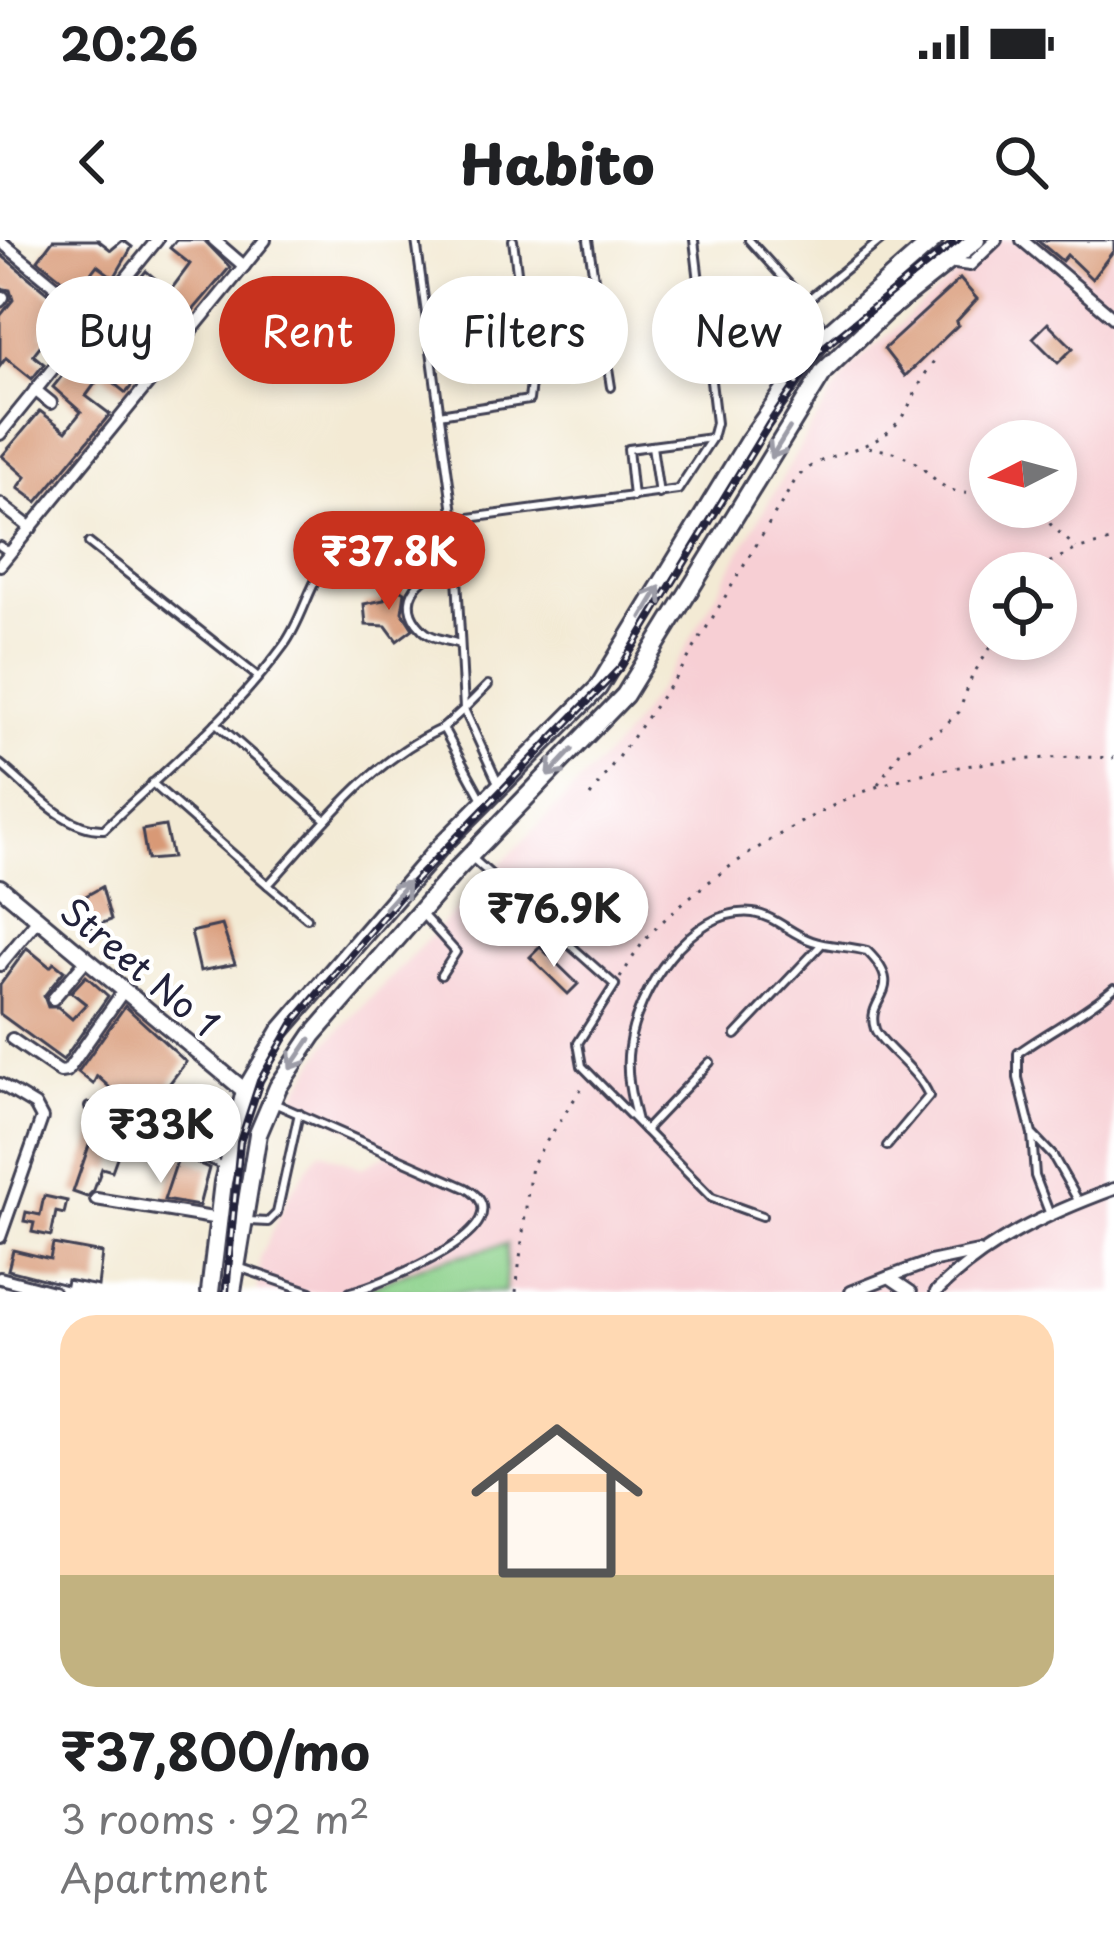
<!DOCTYPE html>
<html lang="en">
<head>
<meta charset="utf-8">
<style>
  body { margin:0; font-family:"Playpen Sans",sans-serif; background:#f2f2f2; color:#202124; height:100vh; display:flex; flex-direction:column; font-size:45px; white-space:nowrap }
  * { box-sizing:border-box; margin:0 }
  p { font-size:39px; color:#757577 }
  .icon { flex:none; width:66px; height:66px; fill:none; stroke:currentColor; stroke-width:2; stroke-linecap:round; stroke-linejoin:round }
  .map { position:relative; height:1052px; overflow:hidden }
  .side { display:flex; flex-direction:column; background:#fff; flex:1 }
  .side>* { flex:none }
  .hud { position:absolute; left:36px; top:36px; width:1044px; height:108px; display:flex; gap:24px }
  .needle { width:78px; rotate:264deg }
  .tools { position:absolute; left:969px; top:180px; display:grid; gap:24px }
  .tools a { display:grid; place-items:center; width:108px; height:108px; border-radius:50%; background:#fff; box-shadow:0 6px 18px #0003; font-size:60px }
  .price { position:absolute; translate:-50% -102px; padding:0 27px; border-radius:42px; background:#fff; color:#222; font-size:39px; line-height:78px; filter:drop-shadow(0 3px 6px #0008) }
  .price::after { content:''; position:absolute; left:50%; top:72px; width:36px; height:27px; margin-left:-18px; background:inherit; clip-path:polygon(0 0,100% 0,50% 100%) }
  .price.selected { background:#c8321e; color:#fff }
  ul { padding:0; list-style:none }
  li { display:grid; align-content:center; gap:24px; height:636px; padding:0 60px }
  li span { display:grid; place-items:center; height:372px; border-radius:36px; color:#555 }
  li>.icon { margin-inline-start:auto }
  span .icon { width:216px; height:216px; fill:#fffc; stroke-width:1 }
  li b { font-size:51px }
  .chip { padding:0 42px; border-radius:54px; background:#fff; box-shadow:0 6px 18px #0003; font-size:42px; line-height:108px }
  .chip.selected { background:#c8321e; color:#fff }
  .status { display:flex; justify-content:space-between; align-items:center; height:84px; padding:0 60px; background:#fff; direction:ltr }
  .status svg { height:33px; fill:currentColor }
  header { display:flex; justify-content:space-between; align-items:center; height:156px; padding:0 60px; background:#fff; font-size:54px; font-weight:800 }
  .map>svg:first-child { display:block }
</style>
</head>
<body>
<div class="status"><b>20:26</b><svg viewBox="0 0 49 12"><path d="M0 12V9h3v3zM5 12V6h3v6zM10 12V3h3v9zM15 12V0h3v12zM26 1h20v11H26zM47 4h2v5h-2z"/></svg></div>
<header><svg class="icon" aria-label="back" viewBox="0 0 24 24"><path d="M15 5l-7 7 7 7"/></svg>Habito<svg class="icon" aria-label="search" viewBox="0 0 24 24"><circle cx="10" cy="10" r="6"/><path d="M15 15l6 6"/></svg></header>
<div class="map">
<svg width="1114" height="1052" viewBox="0 0 1114 1052">
  <rect width="100%" height="100%" fill="#fff"/>
  <filter id="ink" filterUnits="userSpaceOnUse"><feTurbulence type="fractalNoise" baseFrequency=".00833" numOctaves="2"/><feDisplacementMap in="SourceGraphic" scale="24" xChannelSelector="R" yChannelSelector="G"/><feConvolveMatrix kernelMatrix="1 2 1 2 8 2 1 2 1" color-interpolation-filters="sRGB"/></filter>
  <filter id="wash" filterUnits="userSpaceOnUse"><feTurbulence type="fractalNoise" baseFrequency=".004" numOctaves="4" result="noise"/><feDisplacementMap in="SourceGraphic" scale="48" xChannelSelector="R" yChannelSelector="G"/><feGaussianBlur stdDeviation="2.7" result="paint"/><feColorMatrix in="noise" values="0 0 0 0 0 0 0 0 0 0 0 0 0 0 0 0 0 1.4 0 .05"/><feComposite in="paint" operator="in"/></filter>
  <g filter="url(#wash)">
    <rect width="100%" height="100%" fill="#f3ead4"/>
    <path fill="#f7cfd4" fill-rule="evenodd" d="M995 0H1114V1052H258L260 1017 288 956 320 911 362 928 392 911 292 859 329 801 623 498 681 416 810 189 849 129ZM990 201H1056V267H990ZM990 333H1056V399H990Z"/>
    <path fill="#8cd18b" stroke="#577a63" stroke-width="3" d="M507 1004 505 1052H356L429 1023Z"/>
    <g id="blocks">
      <g fill="#d89976">
        <path d="M53 0H98L111 10 123 0 132 7 114 38 97 25 77 51 38 20Z"/>
        <path d="M176 0H204L230 27 154 116 128 96 112 116 138 138 126 153 102 134 86 156 110 174 37 262 18 248 26 237 2 216 40 171 66 191 81 172 53 147 146 31 170 51 190 24 170 8Z"/>
        <path d="M1037 0H1114V10L1092 39 1067 15 1062 21Z"/>
        <path d="M0 14 64 66 42 93 47 97 33 115 44 124 32 139 6 118 0 126V76L13 60 10 50 0 48Z"/>
        <path d="M960 39 977 59 956 82 958 85 905 136 884 109Z"/>
        <path d="M1048 83 1073 108 1058 123 1033 98Z"/>
        <path d="M391 344 405 352 402 372 413 389 397 401 386 386 366 385 364 364 384 360Z"/>
        <path d="M165 586 172 618 147 620 142 590Z"/>
        <path d="M102 647 111 680 89 688 82 658Z"/>
        <path d="M222 685 235 724 200 731 191 692Z"/>
        <path d="M540 707 578 744 568 754 530 717Z"/>
        <path d="M27 708 50 727 54 723 64 731 44 756 48 767H58L72 779 86 764 71 752 86 736 108 756 63 820 0 774V745Z"/>
        <path d="M125 766 186 822 147 873 134 862 130 866 97 836 93 844 78 832Z"/>
        <path d="M184 847 222 862 203 909 157 889 164 870 174 874Z"/>
        <path d="M94 891 123 901 112 931 102 928 94 950 87 957 73 952Z"/>
        <path d="M179 915 209 928 199 966 164 960Z"/>
        <path d="M44 956 67 961 64 974 56 972 51 996 32 992 34 983 24 981 26 972 40 975Z"/>
        <path d="M53 1004 102 1013 98 1046 67 1040 66 1045 8 1030 13 1010 50 1019Z"/>
      </g>
    </g>
  </g>
  <g filter="url(#ink)">
    <use href="#blocks" fill-opacity="0" stroke="#414052" stroke-width="3"/>
    <g fill="none" stroke-linecap="round" stroke-linejoin="round">
      <defs>
        <g id="service">
          <path d="M588 0 611 147"/>
          <path d="M749 0 805 62 824 89"/>
          <path d="M805 62 881 0"/>
          <path d="M439 174 529 160 531 143 513 0"/>
          <path d="M652 206 659 254"/>
          <path d="M633 257 628 209 712 198"/>
          <path d="M89 303 257 436"/>
          <path d="M0 306 10 313"/>
          <path d="M456 327C423 331 392 358 422 389 431 399 448 400 460 404"/>
          <path d="M488 445 464 469 498 543"/>
          <path d="M216 483 326 580"/>
          <path d="M0 524C29 547 65 591 104 589 165 530 234 474 284 405 308 372 310 327 347 304 376 286 420 286 454 280L416 0"/>
          <path d="M152 543 268 645"/>
          <path d="M483 561 443 488 464 469 454 280 678 250 712 198 716 183 694 0"/>
          <path d="M472 618 615 745 578 803 582 826 712 958 762 976"/>
          <path d="M421 673 456 712 441 735"/>
          <path d="M307 678 268 645C321 587 370 521 443 488"/>
          <path d="M736 795 820 706"/>
          <path d="M274 863 466 948C532 986 380 1045 350 1052"/>
          <path d="M89 867 224 926"/>
          <path d="M637 881C631 858 625 831 629 807 636 753 690 666 753 673 775 676 791 694 812 701 829 707 849 706 867 711 909 752 864 757 875 789 881 805 919 830 929 856L887 906"/>
          <path d="M645 890 710 822"/>
          <path d="M1034 896 1053 916 1079 962"/>
          <path d="M1050 975 1035 936 1032 894 1018 838V813C1050 790 1084 774 1114 748"/>
          <path d="M249 981 268 982 277 973 299 873"/>
          <path d="M241 1028 311 1052"/>
        </g>
        <g id="minor">
          <path d="M1022 0 1114 78"/>
          <path d="M0 1 94 78"/>
          <path d="M948 22 970 25 996 0"/>
          <path d="M244 26 265 0"/>
          <path d="M0 61 3 57"/>
          <path d="M35 150 51 163"/>
          <path d="M0 194 157 0"/>
          <path d="M0 264 31 288"/>
          <path d="M0 325 244 26 214 0"/>
          <path d="M0 725 38 679"/>
          <path d="M53 759 87 719"/>
          <path d="M12 799 60 832 67 831 124 750"/>
          <path d="M0 844 35 865 42 878 0 997"/>
          <path d="M96 959 219 979"/>
          <path d="M889 1037 930 1022 978 1012"/>
          <path d="M0 1038 53 1052"/>
          <path d="M851 1052 889 1037 911 1052"/>
          <path d="M936 1052C986 1001 1049 973 1114 949"/>
        </g>
        <path id="tertiary" d="M0 647 245 851"/>
        <g id="primary">
          <path d="M210 1052 223 942 245 851 280 792 439 608 598 448 748 202 808 118 827 94 934 0"/>
          <path d="M232 1052 258 894 278 847 313 795 458 628 625 455 824 131 885 72 976 0"/>
        </g>
      </defs>
      <use href="#service" stroke="#414052" stroke-width="12"/>
      <use href="#minor" stroke="#414052" stroke-width="16"/>
      <use href="#tertiary" stroke="#414052" stroke-width="20"/>
      <use href="#primary" stroke="#414052" stroke-width="22"/>
      <g stroke="#414052" stroke-width="3" stroke-dasharray="3 9" stroke-linecap="butt">
        <path d="M869 207C878 210 888 210 897 213 941 231 932 260 990 252"/>
        <path d="M1032 267 1076 308"/>
        <path d="M1028 333 1075 310 1114 300"/>
        <path d="M878 544 900 512 942 488 959 472 972 436 996 399"/>
        <path d="M590 556 681 430 796 239C819 212 861 214 888 192 910 175 916 144 934 121"/>
        <path d="M620 738C628 726 636 711 645 700 697 640 802 575 876 547 938 524 1048 514 1114 518"/>
        <path d="M516 1052 531 925 585 843"/>
      </g>
      <use href="#service" stroke="#fff" stroke-width="6"/>
      <use href="#minor" stroke="#fff" stroke-width="10"/>
      <use href="#tertiary" stroke="#fff" stroke-width="14"/>
      <use href="#primary" stroke="#fff" stroke-width="16"/>
      <defs>
        <path id="rail" d="M226 1052 240 902 260 841 294 782 402 654 621 427 769 184 818 112 957 0"/>
      </defs>
      <use href="#rail" stroke="#22223b" stroke-width="8"/>
      <use href="#rail" stroke="#fff" stroke-width="3" stroke-dasharray="9" stroke-linecap="butt"/>
    </g>
    <defs><path id="oneway-shaft" d="M-6 0H5M1.5-3L5.5 0L1.5 3" fill="none" stroke-width="1.6" stroke-linecap="round" stroke-linejoin="round" transform="scale(3)"/></defs>
    <g stroke="#9c9ca7">
      <use href="#oneway-shaft" transform="translate(780 203) rotate(122)"/>
      <use href="#oneway-shaft" transform="translate(651 362) rotate(-59)"/>
      <use href="#oneway-shaft" transform="translate(560 523) rotate(133)"/>
      <use href="#oneway-shaft" transform="translate(397 655) rotate(-48)"/>
      <use href="#oneway-shaft" transform="translate(300 814) rotate(124)"/>
    </g>
  </g>
  <g text-anchor="middle" dominant-baseline="central" stroke-width="9" stroke-linejoin="round" paint-order="stroke">
    <g font-size="36" fill="#22223b" stroke="#fff">
      <text transform="translate(141 726) rotate(40)">Street No 1</text>
    </g>
  </g>
</svg>
<div class="tools">
<a><svg class="needle" viewBox="-14 -14 28 28"><path d="M0-13l5 13h-10z" fill="#e53935"/><path d="M0 13l5-13h-10z" fill="#757577"/></svg></a>
<a><svg class="icon" aria-label="locate" viewBox="0 0 24 24"><circle cx="12" cy="12" r="6"/><path d="M12 2v4M12 18v4M2 12h4M18 12h4"/></svg></a>
</div>
<b class="price selected" style="left:389px;top:373px">₹37.8K</b>
<b class="price" style="left:554px;top:730px">₹76.9K</b>
<b class="price" style="left:161px;top:946px">₹33K</b>
<div class="hud">
<a class="chip">Buy</a>
<a class="chip selected">Rent</a>
<a class="chip">Filters</a>
<a class="chip">New</a>
</div>
</div>
<section class="side">
<ul>
<li><span style="background:linear-gradient(#ffd9b3 70%,#c2b280 0)"><svg class="icon" aria-label="home" viewBox="0 0 24 24"><path d="M3 11l9-7 9 7M6 9v11h12V9"/></svg></span><div><b>₹37,800/mo</b><p>3 rooms · 92 m²</p><p>Apartment</p></div></li>
</ul>
</section>
</body>
</html>
